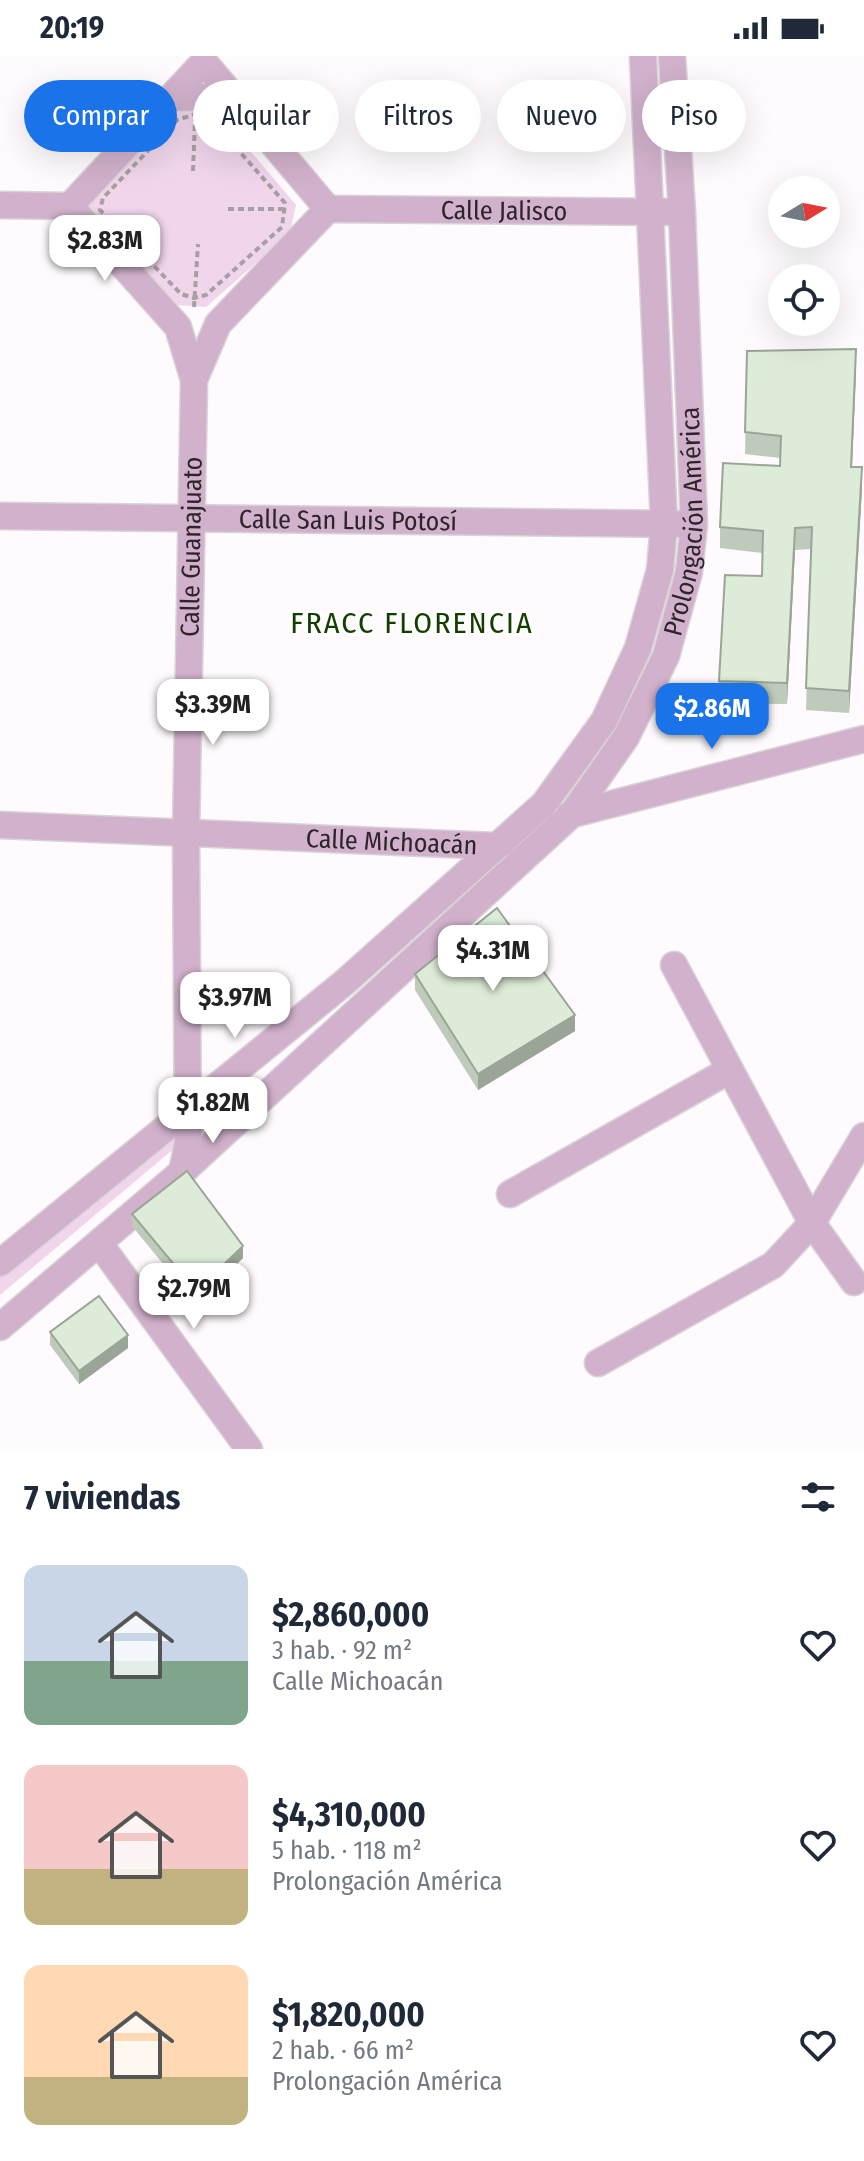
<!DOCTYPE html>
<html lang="es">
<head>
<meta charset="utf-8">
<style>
  body { margin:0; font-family:"Fira Sans Condensed",sans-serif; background:#f2f2f3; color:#1f2937; height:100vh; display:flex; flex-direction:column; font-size:30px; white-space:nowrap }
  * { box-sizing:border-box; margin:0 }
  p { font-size:26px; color:#747a83 }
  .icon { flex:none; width:44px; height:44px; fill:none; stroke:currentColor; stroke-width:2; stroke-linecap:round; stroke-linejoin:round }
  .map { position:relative; height:1393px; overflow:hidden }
  .panel { display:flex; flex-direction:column; background:#fff; flex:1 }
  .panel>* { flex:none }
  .hud { position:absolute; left:24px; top:24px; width:816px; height:72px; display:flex; gap:16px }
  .needle { width:52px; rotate:80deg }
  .tools { position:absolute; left:768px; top:120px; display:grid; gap:16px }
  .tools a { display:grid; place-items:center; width:72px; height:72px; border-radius:50%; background:#fff; box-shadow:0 8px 32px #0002; font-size:40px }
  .price { position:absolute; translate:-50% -68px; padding:0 18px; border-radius:16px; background:#fff; color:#222; font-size:26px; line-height:52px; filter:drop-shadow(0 2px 4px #0008) }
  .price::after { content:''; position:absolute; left:50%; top:48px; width:24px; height:18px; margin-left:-12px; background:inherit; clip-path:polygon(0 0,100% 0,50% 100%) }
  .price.on { background:#1a73e8; color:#fff }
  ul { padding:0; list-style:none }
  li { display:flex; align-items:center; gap:24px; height:200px; padding:0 24px }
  li span { display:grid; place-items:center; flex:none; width:224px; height:160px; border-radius:16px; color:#555 }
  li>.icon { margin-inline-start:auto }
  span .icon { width:96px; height:96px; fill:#fffc; stroke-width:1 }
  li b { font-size:34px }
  h2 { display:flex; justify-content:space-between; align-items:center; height:96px; padding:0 24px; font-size:34px }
  .tag { padding:0 28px; border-radius:36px; background:#fff; box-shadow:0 8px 32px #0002; font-size:28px; line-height:72px }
  .tag.on { background:#1a73e8; color:#fff }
  .status { display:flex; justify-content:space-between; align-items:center; height:56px; padding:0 40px; background:#fff; direction:ltr }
  .status svg { height:22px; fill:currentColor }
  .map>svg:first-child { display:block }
</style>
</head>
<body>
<div class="status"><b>20:19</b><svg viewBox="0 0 49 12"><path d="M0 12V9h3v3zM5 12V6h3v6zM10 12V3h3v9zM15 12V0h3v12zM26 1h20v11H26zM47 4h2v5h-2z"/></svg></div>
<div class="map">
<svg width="864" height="1393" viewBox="0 0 864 1393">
  <rect width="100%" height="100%" fill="#fefafd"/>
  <g fill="#f0d5eb">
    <path d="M182 50 214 52 296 149 290 177 206 251 177 249 99 170 90 154 91 143 172 56Z"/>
    <path d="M182 1070 183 1085 0 1239V1218Z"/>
  </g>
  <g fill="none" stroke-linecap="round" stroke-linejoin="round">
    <defs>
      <g id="minor">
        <path d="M204 6 328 153"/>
        <path d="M170 42 233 40"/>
        <path d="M0 149 70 150 204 6"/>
        <path d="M70 150 178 271 194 324"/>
        <path id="s1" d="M328 153 668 156"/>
        <path id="s2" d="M0 460 680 468"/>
        <path d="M569 759 864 683"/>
        <path id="s3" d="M0 769 495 790 503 786"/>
        <path d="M674 909 812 1167 854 1226"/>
        <path id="s4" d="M182 1116 188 1087 186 778 194 324 218 268 328 153"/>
        <path d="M510 1138 728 1015"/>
        <path d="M99 1187 249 1393"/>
        <path d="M0 1207 345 926 544 748 604 665 638 592 660 514 664 468 643 0"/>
        <path id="s5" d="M0 1271 182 1116 573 757 626 681 666 600 689 516 694 468 682 156 672 0"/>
        <path d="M598 1307 773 1209 812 1167 864 1080"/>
      </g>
    </defs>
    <use href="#minor" stroke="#d8d4d7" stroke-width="29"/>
    <g stroke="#a6a0a4" stroke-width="4" stroke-dasharray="6 4" stroke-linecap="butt">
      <path d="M199 57 209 61 285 147 282 171 206 239 194 242 181 238 100 154 103 142 177 64Z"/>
      <path d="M193 115 195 64"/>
      <path d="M228 153H285"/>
      <path d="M194 251 198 188"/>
    </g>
    <use href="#minor" stroke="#d1b1cb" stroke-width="26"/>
  </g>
  <g fill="#becbba">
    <path d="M747 295 856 315 852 411 862 432 849 657 806 654 811 493 795 494 787 648 719 647V625L762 520V497L720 492V471L780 410V402L745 398Z"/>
    <path d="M415 918 575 975 478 1034 415 934Z"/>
    <path d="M132 1158 243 1202 196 1248 132 1170Z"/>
    <path d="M50 1276 128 1292 79 1328 50 1289Z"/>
  </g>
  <g fill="#9ba597">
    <path d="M856 293V315L851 433V411Z"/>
    <path d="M862 411V432L849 657V635Z"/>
    <path d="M795 472V494L787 648V627Z"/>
    <path d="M575 959V975L478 1034V1018Z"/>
    <path d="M243 1190V1202L196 1248V1235Z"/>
    <path d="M128 1279V1292L79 1328V1315Z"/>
  </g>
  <g fill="#ddecd8" stroke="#9ba597" stroke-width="2">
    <path d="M856 293 851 411H862L849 635 806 632 812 471 795 472 787 627 719 625 725 519 762 520 763 475 720 471 723 407 780 410 781 380 745 376 747 295Z"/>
    <path d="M497 852 575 959 478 1018 415 918Z"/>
    <path d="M187 1115 243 1190 196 1235 132 1158Z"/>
    <path d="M99 1240 128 1279 79 1315 50 1276Z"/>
  </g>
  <g text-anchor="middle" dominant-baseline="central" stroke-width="6" stroke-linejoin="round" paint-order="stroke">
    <g font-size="26" fill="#2d252b" stroke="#fff">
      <text stroke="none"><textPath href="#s1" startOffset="176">Calle Jalisco</textPath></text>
      <text stroke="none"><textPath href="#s5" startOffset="1090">Prolongación América</textPath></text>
      <text stroke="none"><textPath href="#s2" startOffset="348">Calle San Luis Potosí</textPath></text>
      <text stroke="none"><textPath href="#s4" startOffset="626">Calle Guanajuato</textPath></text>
      <text stroke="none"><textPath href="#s3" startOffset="392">Calle Michoacán</textPath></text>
    </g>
    <g font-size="30" letter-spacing="2" fill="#143e00" stroke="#fff">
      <text x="412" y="567">FRACC FLORENCIA</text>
    </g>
  </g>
</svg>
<div class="tools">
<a><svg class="needle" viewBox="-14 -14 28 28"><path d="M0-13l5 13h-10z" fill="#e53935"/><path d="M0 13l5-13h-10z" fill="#747a83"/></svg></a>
<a><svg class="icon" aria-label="locate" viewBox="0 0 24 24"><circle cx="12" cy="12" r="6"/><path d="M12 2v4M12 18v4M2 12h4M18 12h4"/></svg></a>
</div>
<b class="price" style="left:105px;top:227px">$2.83M</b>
<b class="price" style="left:213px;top:691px">$3.39M</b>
<b class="price on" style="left:712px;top:695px">$2.86M</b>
<b class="price" style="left:493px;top:937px">$4.31M</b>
<b class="price" style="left:235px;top:984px">$3.97M</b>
<b class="price" style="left:213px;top:1089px">$1.82M</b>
<b class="price" style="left:194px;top:1275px">$2.79M</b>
<div class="hud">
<a class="tag on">Comprar</a>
<a class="tag">Alquilar</a>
<a class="tag">Filtros</a>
<a class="tag">Nuevo</a>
<a class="tag">Piso</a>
</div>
</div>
<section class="panel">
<h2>7 viviendas<svg class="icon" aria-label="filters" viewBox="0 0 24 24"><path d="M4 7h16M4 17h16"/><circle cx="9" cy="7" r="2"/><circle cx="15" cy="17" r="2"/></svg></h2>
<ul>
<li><span style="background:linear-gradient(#c9d6e8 60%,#7fa58c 0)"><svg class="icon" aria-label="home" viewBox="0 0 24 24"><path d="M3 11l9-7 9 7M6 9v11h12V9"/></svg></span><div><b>$2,860,000</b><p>3 hab. · 92 m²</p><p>Calle Michoacán</p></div><svg class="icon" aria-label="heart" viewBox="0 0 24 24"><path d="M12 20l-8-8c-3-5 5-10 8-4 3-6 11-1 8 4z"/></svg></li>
<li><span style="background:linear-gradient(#f6c9c9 65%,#c2b280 0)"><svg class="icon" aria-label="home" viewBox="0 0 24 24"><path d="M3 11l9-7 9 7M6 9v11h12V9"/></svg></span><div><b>$4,310,000</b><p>5 hab. · 118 m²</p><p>Prolongación América</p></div><svg class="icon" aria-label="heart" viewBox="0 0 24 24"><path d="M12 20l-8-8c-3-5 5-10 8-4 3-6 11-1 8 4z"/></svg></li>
<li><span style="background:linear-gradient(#ffd9b3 70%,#c2b280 0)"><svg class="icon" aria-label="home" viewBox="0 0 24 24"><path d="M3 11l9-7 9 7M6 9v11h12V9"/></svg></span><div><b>$1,820,000</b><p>2 hab. · 66 m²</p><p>Prolongación América</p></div><svg class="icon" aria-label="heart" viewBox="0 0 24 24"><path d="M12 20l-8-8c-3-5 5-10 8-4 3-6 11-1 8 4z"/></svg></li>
</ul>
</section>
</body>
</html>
